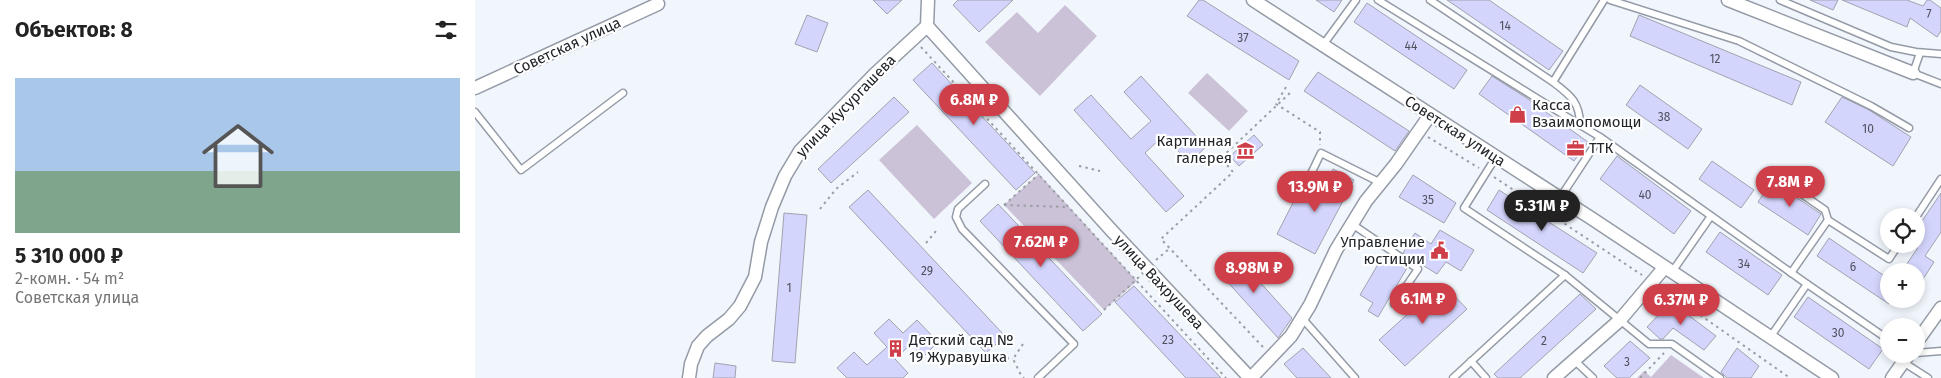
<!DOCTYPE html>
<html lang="ru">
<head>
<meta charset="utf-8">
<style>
  body { margin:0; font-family:"Fira Sans",sans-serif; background:#f2f2f2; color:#222; height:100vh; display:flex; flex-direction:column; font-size:19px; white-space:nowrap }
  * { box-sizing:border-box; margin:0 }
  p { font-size:16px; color:#767676 }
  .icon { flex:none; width:28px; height:28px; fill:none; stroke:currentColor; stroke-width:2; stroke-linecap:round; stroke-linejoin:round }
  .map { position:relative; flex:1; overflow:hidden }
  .sheet { display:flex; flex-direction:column; background:#fff; width:475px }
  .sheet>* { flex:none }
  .buttons { position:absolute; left:1405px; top:208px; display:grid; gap:10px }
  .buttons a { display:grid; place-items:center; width:45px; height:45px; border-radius:50%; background:#fff; box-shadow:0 2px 8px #0003; font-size:25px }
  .price { position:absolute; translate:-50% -42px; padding:0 11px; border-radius:18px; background:#cf3f4a; color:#fff; font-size:16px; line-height:32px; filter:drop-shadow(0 1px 2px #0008) }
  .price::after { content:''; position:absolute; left:50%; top:30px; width:15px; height:11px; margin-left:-8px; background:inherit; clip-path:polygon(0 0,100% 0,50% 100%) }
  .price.active { background:#222; color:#fff }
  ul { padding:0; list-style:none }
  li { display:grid; align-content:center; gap:10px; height:265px; padding:0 15px }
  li+li { border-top:1px solid #e0e0e0 }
  li span { display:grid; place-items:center; height:155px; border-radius:0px; color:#555 }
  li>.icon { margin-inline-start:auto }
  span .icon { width:90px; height:90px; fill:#fffc; stroke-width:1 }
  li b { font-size:21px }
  h2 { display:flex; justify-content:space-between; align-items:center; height:60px; padding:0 15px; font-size:21px }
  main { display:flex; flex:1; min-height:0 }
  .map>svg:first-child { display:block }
</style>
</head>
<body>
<main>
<section class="sheet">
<h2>Объектов: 8<svg class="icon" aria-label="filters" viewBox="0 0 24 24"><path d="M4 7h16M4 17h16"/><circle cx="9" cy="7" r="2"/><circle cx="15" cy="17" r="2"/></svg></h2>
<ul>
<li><span style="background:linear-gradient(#a9c7e8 60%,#7fa58c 0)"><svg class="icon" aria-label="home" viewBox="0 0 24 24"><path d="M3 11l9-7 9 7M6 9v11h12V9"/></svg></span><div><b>5 310 000 ₽</b><p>2-комн. · 54 m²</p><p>Советская улица</p></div></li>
</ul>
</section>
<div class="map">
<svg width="1466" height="378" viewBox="0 0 1466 378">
  <rect width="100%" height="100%" fill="#f1f6fd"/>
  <g fill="#ccc2d7">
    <path d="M590 5 622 36 565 96 510 42 542 12 563 33Z"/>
    <path d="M732 73 773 111 754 131 713 93Z"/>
    <path d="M442 125 497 183 459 219 404 160Z"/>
    <path d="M564 174 662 281 629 310 529 205Z"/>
    <path d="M1196 355 1229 378H1162L1169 371 1176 377Z"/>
  </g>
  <g fill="#d4d5fc" stroke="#a1a2ae">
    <path d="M398 0H427L412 14Z"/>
    <path d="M483 0H538L504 32 478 5Z"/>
    <path d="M724 0H728L824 61 814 80 712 16Z"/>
    <path d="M841 0H867L859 12Z"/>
    <path d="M972 0H1014L1088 51 1074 70Z"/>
    <path d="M1335 0H1363L1358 10Z"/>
    <path d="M1367 0H1432L1448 6 1452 0H1455L1466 8V31L1462 37 1435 18 1432 27Z"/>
    <path d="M892 3 992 70 979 89 879 22Z"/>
    <path d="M332 15 353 23 342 52 320 44Z"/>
    <path d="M1164 15 1326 82 1317 105 1155 36Z"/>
    <path d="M457 63 560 173 541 190 438 80Z"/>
    <path d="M843 72 934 131 920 151 829 91Z"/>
    <path d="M666 76 731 147 714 163 689 135 670 153 709 196 691 212 599 110 616 95 656 139 676 121 649 92Z"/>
    <path d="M1017 76 1050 97 1113 142 1099 161 1004 94Z"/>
    <path d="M1165 85 1227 129 1213 149 1151 105Z"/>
    <path d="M419 97 434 112 356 183 343 169Z"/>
    <path d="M1367 97 1394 110 1436 137 1418 166 1350 122Z"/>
    <path d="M779 135 788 145 764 166 755 156Z"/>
    <path d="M1142 156 1216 211 1199 234 1125 179Z"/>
    <path d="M1237 161 1279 190 1266 208 1224 179Z"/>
    <path d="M858 169 879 180 840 254 802 234 825 189 842 198Z"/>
    <path d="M938 175 981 203 969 223 924 197Z"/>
    <path d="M1297 181 1346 214 1333 235 1283 202Z"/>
    <path d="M393 190 530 336 511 353 374 207Z"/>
    <path d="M1024 190 1122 253 1108 273 1012 210Z"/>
    <path d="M1466 193V232L1450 256 1459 262 1441 290V270L1427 271 1442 249 1441 230Z"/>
    <path d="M523 204 627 314 608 331 505 221Z"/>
    <path d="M309 213 332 215 320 363 297 361Z"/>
    <path d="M965 230 999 250 986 271 971 262 962 274 928 253 940 233 956 244Z"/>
    <path d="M1245 232 1307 275 1293 295 1231 252Z"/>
    <path d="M1354 238 1414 279V304L1342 256Z"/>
    <path d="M758 252 817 318 803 338 740 268Z"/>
    <path d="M909 254 932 268 903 317 893 311 898 303 885 295Z"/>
    <path d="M967 283 992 309 930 366 904 340Z"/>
    <path d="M659 286 746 378H711L640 302Z"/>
    <path d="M1105 294 1121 309 1045 378H1023L1019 374Z"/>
    <path d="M1333 297 1408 349 1394 369 1319 317Z"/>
    <path d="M1196 302 1241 336 1229 350 1198 328 1188 339H1185L1172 327Z"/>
    <path d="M414 319 428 333 442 320 463 342 448 357 436 344 420 359 433 373 428 378H372L362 368 379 352 392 365 412 347 399 333Z"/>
    <path d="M1155 341 1175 358 1154 378H1142L1129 366Z"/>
    <path d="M828 348 856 378H822L809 364Z"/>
    <path d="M1262 348 1284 366 1276 378H1252L1246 372Z"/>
    <path d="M240 363 261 366 260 378H238Z"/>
  </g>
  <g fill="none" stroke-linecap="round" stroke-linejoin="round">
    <defs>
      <g id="lane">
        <path d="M903 0 1105 125"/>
        <path d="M955 0 1078 82"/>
        <path d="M1135 0 1264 41 1396 106 1434 128"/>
        <path d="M1305 0 1416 47 1441 52 1466 54"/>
        <path d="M848 45 881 0"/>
        <path d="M1445 53 1438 73 1466 84"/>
        <path d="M0 112 46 170 148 93"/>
        <path d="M1125 137 1105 125C1105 102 1095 95 1078 82L1129 0"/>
        <path d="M1295 172 1350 210 1353 220"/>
        <path d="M833 180 846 153 906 183"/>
        <path d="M510 184 483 209 481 217 487 229 599 344 563 378"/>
        <path d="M1085 198 1125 137 1332 284 1296 336"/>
        <path d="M1441 217 1466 179"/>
        <path d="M877 224 943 269 919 304"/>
        <path d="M1197 272 1236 216"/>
        <path d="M1316 273 1353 220 1414 259 1424 244"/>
        <path d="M1090 275 1174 344H1197L1245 378"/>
        <path d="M1332 284 1414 340"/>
        <path d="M827 318 880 378"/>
        <path d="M1441 353 1466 351"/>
        <path d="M1099 360 1118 378"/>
        <path d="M996 361 1011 378"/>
        <path d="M1428 362 1453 378"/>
        <path d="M978 378 1090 275 989 208 1021 157"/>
      </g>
      <g id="street">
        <path d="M453 0 452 26 637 231 775 378"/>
        <path d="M778 0 1116 218 1357 378"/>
        <path d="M1253 0 1438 73"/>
        <path d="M0 88 183 4"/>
        <path d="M1441 343 1466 308"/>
        <path d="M214 378 216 364 223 346 232 336 254 319 265 306 280 277 286 242 297 207 310 176 325 151 400 74 452 26"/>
        <path d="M776 378 816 336 835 305 861 250 891 201 921 164 955 115"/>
        <path d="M1079 378 1145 320 1189 268"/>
        <path d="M1417 378 1434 354"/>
      </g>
    </defs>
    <use href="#lane" stroke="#949ba6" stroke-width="9"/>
    <use href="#street" stroke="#949ba6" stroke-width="15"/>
    <g stroke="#9b9fa5" stroke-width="2" stroke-dasharray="2.5 4" stroke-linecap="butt">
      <path d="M446 47 751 378"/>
      <path d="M811 87 801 104 845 132V145"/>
      <path d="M953 137 1004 168"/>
      <path d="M604 166 625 171"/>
      <path d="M1019 177 1167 275"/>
      <path d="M529 205 594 207"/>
      <path d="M529 205 564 174"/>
      <path d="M345 209 361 189 383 172"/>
      <path d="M451 243 461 231"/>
      <path d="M681 260 694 249"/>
      <path d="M1188 289 1315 378"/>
      <path d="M629 310 665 276"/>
      <path d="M548 344 538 359 546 375 549 378"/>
      <path d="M788 347 686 239 758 172 746 158 817 91"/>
      <path d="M499 355 538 359"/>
      <path d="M1165 378 1189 353"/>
    </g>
    <use href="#lane" stroke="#fff" stroke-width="6"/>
    <use href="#street" stroke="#fff" stroke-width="12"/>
  </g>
  <defs>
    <symbol id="shop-bare" viewBox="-9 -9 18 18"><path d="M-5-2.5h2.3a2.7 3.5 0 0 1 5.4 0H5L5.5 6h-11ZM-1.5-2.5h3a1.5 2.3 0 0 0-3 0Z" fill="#cf3f4a" stroke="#fff" stroke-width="2.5" paint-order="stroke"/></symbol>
    <symbol id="office-bare" viewBox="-9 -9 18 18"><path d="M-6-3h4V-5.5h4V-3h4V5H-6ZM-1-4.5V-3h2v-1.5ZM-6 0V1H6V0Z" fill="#cf3f4a" stroke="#fff" stroke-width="2.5" paint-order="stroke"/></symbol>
    <symbol id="museum-bare" viewBox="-9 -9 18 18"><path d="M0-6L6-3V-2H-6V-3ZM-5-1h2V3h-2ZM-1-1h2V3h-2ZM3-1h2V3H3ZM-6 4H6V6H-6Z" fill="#cf3f4a" stroke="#fff" stroke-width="2.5" paint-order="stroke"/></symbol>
    <symbol id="civic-bare" viewBox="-9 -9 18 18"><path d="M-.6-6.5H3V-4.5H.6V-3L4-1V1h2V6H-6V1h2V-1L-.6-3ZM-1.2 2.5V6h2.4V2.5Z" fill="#cf3f4a" stroke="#fff" stroke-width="2.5" paint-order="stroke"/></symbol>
    <symbol id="building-bare" viewBox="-9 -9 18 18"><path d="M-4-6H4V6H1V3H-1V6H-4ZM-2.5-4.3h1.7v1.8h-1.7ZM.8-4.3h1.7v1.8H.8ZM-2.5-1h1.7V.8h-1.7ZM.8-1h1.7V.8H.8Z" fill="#cf3f4a" stroke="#fff" stroke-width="2.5" paint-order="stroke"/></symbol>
  </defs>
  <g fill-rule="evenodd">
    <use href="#shop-bare" x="1030" y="102" width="25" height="25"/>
    <use href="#office-bare" x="1088" y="136" width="25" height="25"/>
    <use href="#museum-bare" x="758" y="138" width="25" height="25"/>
    <use href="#civic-bare" x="952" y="238" width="25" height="25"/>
    <use href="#building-bare" x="408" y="336" width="25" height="25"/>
  </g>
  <g text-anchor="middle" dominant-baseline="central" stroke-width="4.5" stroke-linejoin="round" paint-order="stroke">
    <g font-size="12" fill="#4e505d">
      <text x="1454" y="14">7</text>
      <text x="1030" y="26">14</text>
      <text x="768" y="38">37</text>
      <text x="936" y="46">44</text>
      <text x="1240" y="59">12</text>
      <text x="1189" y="117">38</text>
      <text x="1393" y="129">10</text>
      <text x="1170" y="195">40</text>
      <text x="953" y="200">35</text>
      <text x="1269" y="264">34</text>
      <text x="1378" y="267">6</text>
      <text x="452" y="271">29</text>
      <text x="314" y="288">1</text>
      <text x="1363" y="333">30</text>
      <text x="693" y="340">23</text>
      <text x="1069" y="341">2</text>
      <text x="1152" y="362">3</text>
    </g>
    <g font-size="15" fill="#212428" stroke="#fff">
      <text transform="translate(92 46) rotate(-25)">Советская улица</text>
      <text transform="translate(371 106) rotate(-46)">улица Кусургашева</text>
      <text transform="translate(980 131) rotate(33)">Советская улица</text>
      <text transform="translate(684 282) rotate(47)">улица Вахрушева</text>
    </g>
    <g font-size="15" fill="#212428" stroke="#fff" text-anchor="start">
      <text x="1057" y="105">Касса<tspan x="1057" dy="17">Взаимопомощи</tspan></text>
      <text x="757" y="141" text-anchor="end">Картинная<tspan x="757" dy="17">галерея</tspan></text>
      <text x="1114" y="148">ТТК</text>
      <text x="950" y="242" text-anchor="end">Управление<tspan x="950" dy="17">юстиции</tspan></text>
      <text x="434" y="340">Детский сад №<tspan x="434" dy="17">19 Журавушка</tspan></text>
    </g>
  </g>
</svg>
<div class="buttons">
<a><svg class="icon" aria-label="locate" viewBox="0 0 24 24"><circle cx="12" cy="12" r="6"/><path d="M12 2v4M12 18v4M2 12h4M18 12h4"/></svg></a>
<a>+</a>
<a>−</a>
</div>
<b class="price" style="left:499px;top:126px">6.8M ₽</b>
<b class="price" style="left:1315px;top:208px">7.8M ₽</b>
<b class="price" style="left:840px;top:213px">13.9M ₽</b>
<b class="price active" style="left:1067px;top:232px">5.31M ₽</b>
<b class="price" style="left:566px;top:268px">7.62M ₽</b>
<b class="price" style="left:779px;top:294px">8.98M ₽</b>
<b class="price" style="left:948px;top:325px">6.1M ₽</b>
<b class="price" style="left:1206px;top:326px">6.37M ₽</b>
</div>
</main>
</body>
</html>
